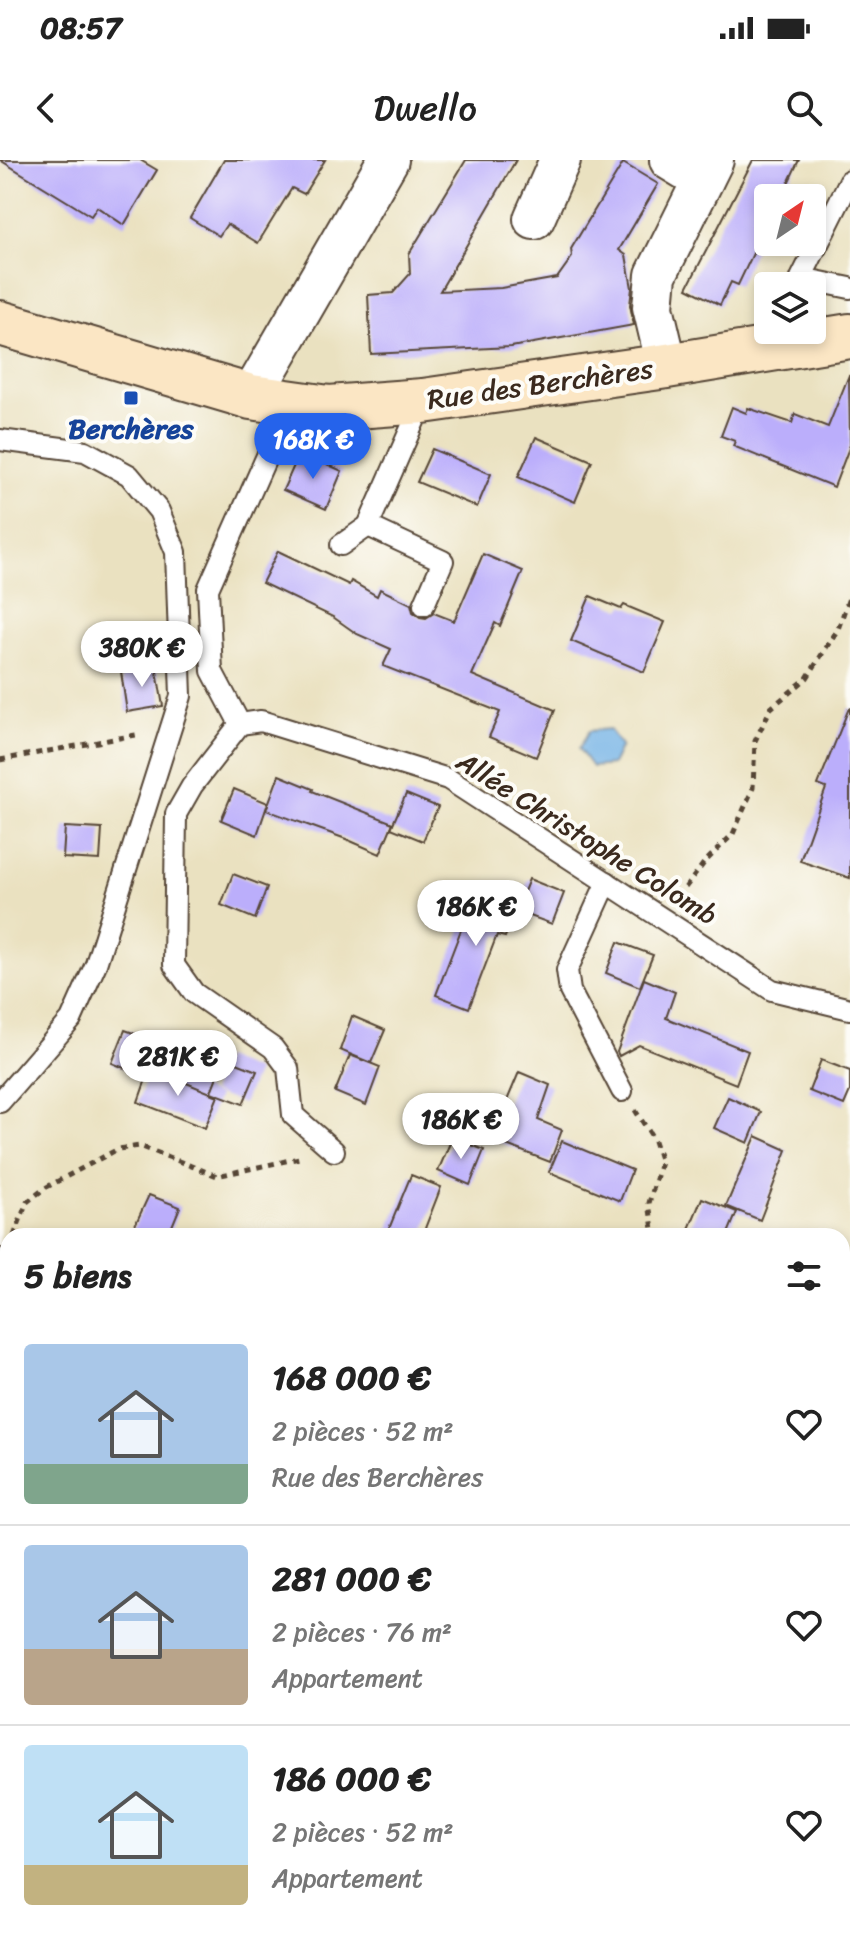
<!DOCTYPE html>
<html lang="fr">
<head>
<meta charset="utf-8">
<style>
  body { margin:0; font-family:Sriracha,sans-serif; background:#f2f2f2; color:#222; height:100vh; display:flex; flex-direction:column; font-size:30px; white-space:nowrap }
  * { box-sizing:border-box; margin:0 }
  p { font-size:26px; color:#767676 }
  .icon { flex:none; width:44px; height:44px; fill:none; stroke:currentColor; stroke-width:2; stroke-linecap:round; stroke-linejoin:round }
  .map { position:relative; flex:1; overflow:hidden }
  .sheet { position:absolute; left:0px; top:1068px; width:850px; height:714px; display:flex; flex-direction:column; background:#fff; border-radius:24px 24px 0 0; box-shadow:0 4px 12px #0003 }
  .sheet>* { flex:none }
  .needle { width:52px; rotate:35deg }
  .buttons { position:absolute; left:754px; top:24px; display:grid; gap:16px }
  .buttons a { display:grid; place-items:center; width:72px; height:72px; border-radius:8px; background:#fff; box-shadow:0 4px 12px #0003; font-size:40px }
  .price { position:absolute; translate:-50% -68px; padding:0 18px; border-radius:28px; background:#fff; color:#222; font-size:26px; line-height:52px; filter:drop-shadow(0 2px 4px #0008) }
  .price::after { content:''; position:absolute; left:50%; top:48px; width:24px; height:18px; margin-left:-12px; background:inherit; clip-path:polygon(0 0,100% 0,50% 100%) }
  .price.active { background:#2563eb; color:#fff }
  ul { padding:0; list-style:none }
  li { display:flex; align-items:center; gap:24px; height:200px; padding:0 24px }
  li+li { border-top:2px solid #e0e0e0 }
  li span { display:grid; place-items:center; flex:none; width:224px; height:160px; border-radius:8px; color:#555 }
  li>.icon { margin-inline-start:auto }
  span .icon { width:96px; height:96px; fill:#fffc; stroke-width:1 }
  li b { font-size:34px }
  h2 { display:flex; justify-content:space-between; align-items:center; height:96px; padding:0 24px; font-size:34px }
  .status { display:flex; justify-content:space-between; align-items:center; height:56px; padding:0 40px; background:#fff; direction:ltr }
  .status svg { height:22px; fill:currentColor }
  header { display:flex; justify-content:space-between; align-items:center; height:104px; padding:0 24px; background:#fff; font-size:36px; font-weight:600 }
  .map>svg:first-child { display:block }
</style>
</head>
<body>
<div class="status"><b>08:57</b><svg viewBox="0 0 49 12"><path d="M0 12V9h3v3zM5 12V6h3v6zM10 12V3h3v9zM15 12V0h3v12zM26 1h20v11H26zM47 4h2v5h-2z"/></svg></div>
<header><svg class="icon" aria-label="back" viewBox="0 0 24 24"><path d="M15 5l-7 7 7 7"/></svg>Dwello<svg class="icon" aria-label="search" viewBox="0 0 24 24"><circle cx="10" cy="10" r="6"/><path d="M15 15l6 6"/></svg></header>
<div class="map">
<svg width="850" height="1781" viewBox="0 0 850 1781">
  <rect width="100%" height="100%" fill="#fdfcf7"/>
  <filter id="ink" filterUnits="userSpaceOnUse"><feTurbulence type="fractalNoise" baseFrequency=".0125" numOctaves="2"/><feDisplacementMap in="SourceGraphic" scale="16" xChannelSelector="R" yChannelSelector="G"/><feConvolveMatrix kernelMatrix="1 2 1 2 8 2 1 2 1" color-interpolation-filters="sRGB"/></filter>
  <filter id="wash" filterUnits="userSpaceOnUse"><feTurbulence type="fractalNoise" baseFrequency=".006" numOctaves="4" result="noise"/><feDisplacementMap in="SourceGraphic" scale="32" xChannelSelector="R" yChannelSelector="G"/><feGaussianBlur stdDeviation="1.8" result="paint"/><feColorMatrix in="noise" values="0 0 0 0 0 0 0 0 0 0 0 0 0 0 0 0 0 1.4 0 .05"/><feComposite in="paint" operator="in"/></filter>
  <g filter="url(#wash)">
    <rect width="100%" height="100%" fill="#eae1c0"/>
    <g fill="#a8d987" stroke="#728252" stroke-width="2">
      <path d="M0 1154 8 1157V1431L0 1427Z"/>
      <path d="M842 1488 850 1493V1781H724L716 1774H842Z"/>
    </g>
    <path fill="#71b1e5" stroke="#566e82" stroke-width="2" d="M609 569 621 586 612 605 592 607 579 589 589 571Z"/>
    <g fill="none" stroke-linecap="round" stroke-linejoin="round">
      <g stroke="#71b1e5" stroke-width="10">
        <path d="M0 1238 8 1244"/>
        <path d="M842 1641 850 1648"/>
      </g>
    </g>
    <g id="blocks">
      <g fill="#bbaefb">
        <path d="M0 0H140L157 10 124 65 97 47 91 56Z"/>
        <path d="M224 0H325L304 34 292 28 258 83 227 64 219 76 190 58Z"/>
        <path d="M466 0H516L440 131 501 128 557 118 572 97 571 89 623 3 658 24 619 90 626 95 632 128 630 145 634 165 511 187 371 194 368 135 393 133 410 114 409 94Z"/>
        <path d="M753 0H799L781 38H768V62L738 125 731 122 720 145 687 128Z"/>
        <path d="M849 215 850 285 834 327 733 286 735 281 721 276 732 247 746 253 748 248 792 263 795 254 828 267Z"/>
        <path d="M536 277 592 301 575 342 518 317Z"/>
        <path d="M432 289 491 314 477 347 417 322Z"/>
        <path d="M300 292 342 311 326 349 283 330Z"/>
        <path d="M278 391 349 425 351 421 377 436 380 429 411 444 413 452 420 457 426 458 434 453 454 461 483 394 523 411 500 466 495 463 472 515 555 550 536 597 489 577 500 552 383 506 391 489 357 474 333 457 262 423Z"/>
        <path d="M590 436 621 449 624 445 665 462 644 512 571 481Z"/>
        <path d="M156 506 163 546 127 552 121 512Z"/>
        <path d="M849 548H850V718L800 701 826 628 818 625Z"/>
        <path d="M279 615 313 629 312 631 393 663 380 694 346 679 266 650Z"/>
        <path d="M234 629 268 643 257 675 221 660Z"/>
        <path d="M406 634 438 647 423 681 391 668Z"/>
        <path d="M65 667 102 669 100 700 63 698Z"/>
        <path d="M233 714 267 727 255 759 221 745Z"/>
        <path d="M529 719 564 733 552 764 516 751Z"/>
        <path d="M486 729 519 742 505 777 497 775 469 848 436 835 464 762 472 765Z"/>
        <path d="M618 782 653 795 640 827 606 813Z"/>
        <path d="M644 819 675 832 666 858 748 891 736 924 639 885 619 896 617 892Z"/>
        <path d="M352 856 385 870 371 903 340 890Z"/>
        <path d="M125 870 159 882 146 917 112 903Z"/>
        <path d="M350 895 380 907 366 945 335 932Z"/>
        <path d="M224 898 257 911 243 944 211 932Z"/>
        <path d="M821 900 850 911V931L844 945 809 931Z"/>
        <path d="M150 908 218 936 205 968 138 942Z"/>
        <path d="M519 912 550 925 538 960 562 970 550 1002 491 979Z"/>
        <path d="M728 937 761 952 748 983 714 968Z"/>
        <path d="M756 976 787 990 760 1060 726 1046Z"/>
        <path d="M461 981 484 990 470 1025 438 1011 450 983Z"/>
        <path d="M562 981 632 1010 620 1041 549 1012Z"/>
        <path d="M411 1015 441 1027 422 1076H386Z"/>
        <path d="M149 1035 180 1047 168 1076H130Z"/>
        <path d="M702 1038 737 1052 727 1076H686Z"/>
      </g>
    </g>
  </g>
  <g filter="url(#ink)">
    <use href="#blocks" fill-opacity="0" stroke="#554536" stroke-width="2"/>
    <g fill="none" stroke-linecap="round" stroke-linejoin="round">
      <defs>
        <g id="lane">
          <path d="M850 20 801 118 850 128"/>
          <path d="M423 241 368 366 443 401 424 445"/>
          <path d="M0 280 85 291 129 315 159 351 176 392 181 536 96 804 71 860 0 942"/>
          <path d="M341 385 368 366"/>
          <path d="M240 564 261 561 448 619 772 830 850 849"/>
          <path d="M240 564 192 626 176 654 174 805 194 833 273 888 288 908 293 955 334 991"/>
          <path d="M240 564 212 511 208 429 290 244"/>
          <path d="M607 722 567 810 570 831 622 931"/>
          <path d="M0 1099 8 1104"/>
          <path d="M842 1277 850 1281"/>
          <path d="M842 1383 850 1375"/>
        </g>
        <g id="street">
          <path d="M670 0 703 20"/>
          <path d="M534 59 560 0"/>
          <path d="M667 206 653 147 656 115 713 0"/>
          <path d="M251 237 388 0"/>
          <path d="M0 1756 8 1759"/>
          <path d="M49 1774 67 1781"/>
          <path d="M390 1774 403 1781"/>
        </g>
        <path id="secondary" d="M0 163 251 237 329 248 423 241 667 206 850 176"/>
      </defs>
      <use href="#lane" stroke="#554536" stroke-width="24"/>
      <use href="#street" stroke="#554536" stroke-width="44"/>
      <use href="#secondary" stroke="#554536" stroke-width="48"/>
      <g stroke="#554536" stroke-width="5" stroke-dasharray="6 6" stroke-linecap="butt">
        <path d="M0 600 141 574"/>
        <path d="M678 737 704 703 733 674 753 628 755 581 771 548 807 518 838 469 850 435"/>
        <path d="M635 950 653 978 661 1002 649 1043 654 1076"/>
        <path d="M14 1076 27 1042 45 1028 118 989 140 986 217 1016 304 997"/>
        <path d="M0 1170 8 1173"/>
        <path d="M842 1631 850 1637"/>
      </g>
      <use href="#lane" stroke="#fff" stroke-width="20"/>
      <use href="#street" stroke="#fff" stroke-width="40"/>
      <use href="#secondary" stroke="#fbe6c4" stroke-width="44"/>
    </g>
  </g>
  <rect fill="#1a4fb4" stroke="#fdfcf7" stroke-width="3" x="123" y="230" width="16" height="16" rx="4"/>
  <g text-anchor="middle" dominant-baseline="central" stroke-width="8" stroke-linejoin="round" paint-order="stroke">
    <g font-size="28" fill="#3b2a1e" stroke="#fdfcf7">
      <text transform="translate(540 224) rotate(-8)">Rue des Berchères</text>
      <text transform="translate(587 678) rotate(32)">Allée Christophe Colomb</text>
    </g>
    <g font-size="28" font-weight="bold" fill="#164399" stroke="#fdfcf7">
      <text x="131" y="268">Berchères</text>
    </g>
  </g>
</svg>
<div class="buttons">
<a><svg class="needle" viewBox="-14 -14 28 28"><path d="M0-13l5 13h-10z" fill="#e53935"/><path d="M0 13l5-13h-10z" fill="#767676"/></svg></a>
<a><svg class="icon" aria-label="layers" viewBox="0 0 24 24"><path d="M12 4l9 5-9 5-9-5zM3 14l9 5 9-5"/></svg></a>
</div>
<b class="price active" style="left:313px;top:321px">168K €</b>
<b class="price" style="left:142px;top:529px">380K €</b>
<b class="price" style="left:476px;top:788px">186K €</b>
<b class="price" style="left:178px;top:938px">281K €</b>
<b class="price" style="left:461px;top:1001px">186K €</b>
<section class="sheet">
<h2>5 biens<svg class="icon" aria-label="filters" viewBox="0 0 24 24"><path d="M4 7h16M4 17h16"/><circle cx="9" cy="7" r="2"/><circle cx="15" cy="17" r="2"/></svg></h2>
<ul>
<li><span style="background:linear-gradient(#a9c7e8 75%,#7fa58c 0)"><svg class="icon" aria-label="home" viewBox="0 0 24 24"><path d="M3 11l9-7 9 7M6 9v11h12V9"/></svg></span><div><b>168 000 €</b><p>2 pièces · 52 m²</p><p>Rue des Berchères</p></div><svg class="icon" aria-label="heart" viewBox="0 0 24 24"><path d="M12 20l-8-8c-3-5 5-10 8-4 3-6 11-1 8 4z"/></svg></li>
<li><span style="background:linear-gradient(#a9c7e8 65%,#b9a48a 0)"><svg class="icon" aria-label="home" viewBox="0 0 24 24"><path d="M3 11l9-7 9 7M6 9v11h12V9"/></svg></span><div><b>281 000 €</b><p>2 pièces · 76 m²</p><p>Appartement</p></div><svg class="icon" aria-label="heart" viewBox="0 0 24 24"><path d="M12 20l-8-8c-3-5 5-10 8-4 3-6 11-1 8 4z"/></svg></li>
<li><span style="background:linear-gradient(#bfe0f5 75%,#c2b280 0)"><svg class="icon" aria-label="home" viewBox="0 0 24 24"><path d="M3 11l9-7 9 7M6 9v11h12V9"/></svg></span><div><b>186 000 €</b><p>2 pièces · 52 m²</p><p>Appartement</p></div><svg class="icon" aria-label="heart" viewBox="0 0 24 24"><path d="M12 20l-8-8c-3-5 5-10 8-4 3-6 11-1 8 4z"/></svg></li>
</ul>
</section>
</div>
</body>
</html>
